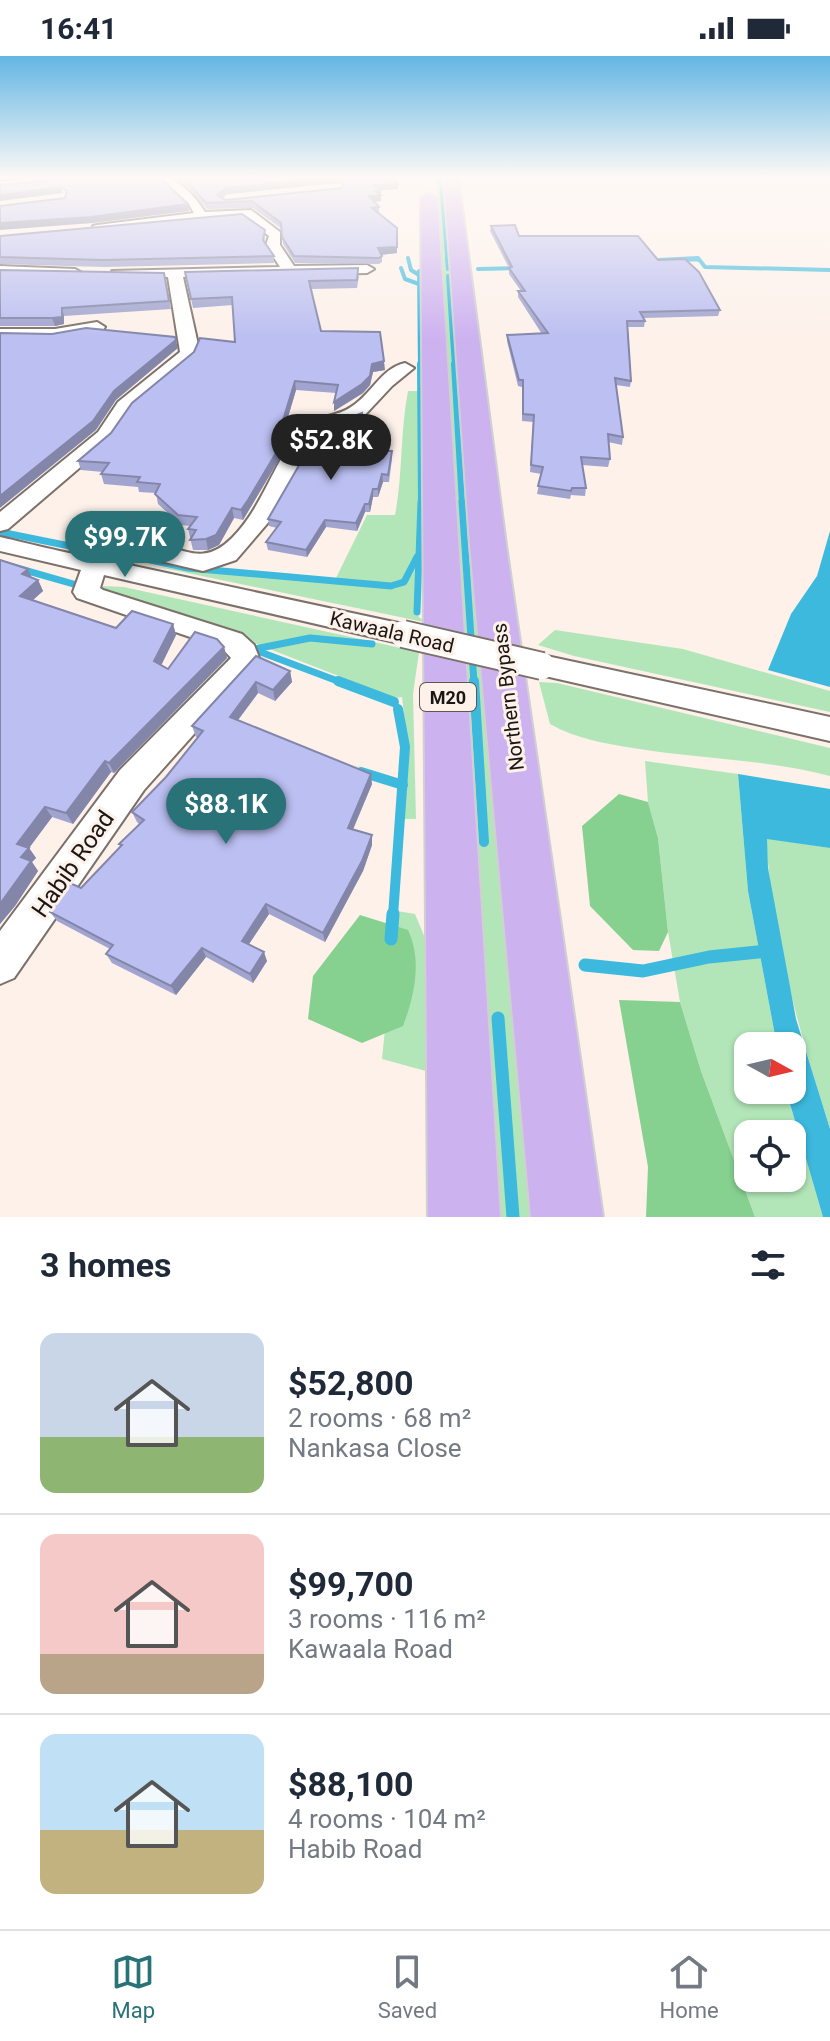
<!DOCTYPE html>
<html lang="en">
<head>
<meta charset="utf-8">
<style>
  body { margin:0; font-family:Roboto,sans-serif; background:#f2f2f3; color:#1f2937; height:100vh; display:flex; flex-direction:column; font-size:30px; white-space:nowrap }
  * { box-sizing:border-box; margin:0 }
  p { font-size:26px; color:#747a83 }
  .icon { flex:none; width:44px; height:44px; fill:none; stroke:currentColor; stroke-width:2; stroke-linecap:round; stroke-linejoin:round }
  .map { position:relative; height:1161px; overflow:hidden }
  .details { display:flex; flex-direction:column; background:#fff; flex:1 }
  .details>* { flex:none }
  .needle { width:52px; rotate:98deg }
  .controls { position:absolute; left:734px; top:976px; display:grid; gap:16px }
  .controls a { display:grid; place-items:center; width:72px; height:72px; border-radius:16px; background:#fff; box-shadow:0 2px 6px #0004; font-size:40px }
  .price { position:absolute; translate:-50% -68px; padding:0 18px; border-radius:28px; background:#287278; color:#fff; font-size:26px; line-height:52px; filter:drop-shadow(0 2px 4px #0008) }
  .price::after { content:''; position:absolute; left:50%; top:48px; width:24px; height:18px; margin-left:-12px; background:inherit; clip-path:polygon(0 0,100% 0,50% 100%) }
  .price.on { background:#222; color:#fff }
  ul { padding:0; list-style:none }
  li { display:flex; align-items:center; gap:24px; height:200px; padding:0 40px }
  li+li { border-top:2px solid #e0e1e3 }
  li span { display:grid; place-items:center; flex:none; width:224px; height:160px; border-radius:16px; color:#555 }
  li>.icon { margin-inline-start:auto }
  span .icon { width:96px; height:96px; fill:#fffc; stroke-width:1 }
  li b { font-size:34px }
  h2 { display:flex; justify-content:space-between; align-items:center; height:96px; padding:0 40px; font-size:34px }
  .status { display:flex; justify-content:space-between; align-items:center; height:56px; padding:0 40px; background:#fff; direction:ltr }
  .status svg { height:22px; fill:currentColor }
  .menu { display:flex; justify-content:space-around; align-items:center; height:112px; border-top:2px solid #e0e1e3; background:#fff; font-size:22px; color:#747a83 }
  .menu a { display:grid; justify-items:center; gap:4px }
  .menu .on { color:#287278 }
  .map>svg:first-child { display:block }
</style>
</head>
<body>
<div class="status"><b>16:41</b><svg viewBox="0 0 49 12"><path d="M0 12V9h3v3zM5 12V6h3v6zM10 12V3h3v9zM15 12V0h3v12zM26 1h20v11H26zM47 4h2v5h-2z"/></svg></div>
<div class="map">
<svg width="830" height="1161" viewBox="0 0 830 1161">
  <rect width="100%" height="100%" fill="#fdf1ea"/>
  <g fill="#b2e6b8" fill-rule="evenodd">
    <path d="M436 121H445L541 1161H491Z"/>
    <path d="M408 335H418L420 490 412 512 403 524 389 528 336 522 367 459H395C403 418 400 376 408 335Z"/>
    <path d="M419 504 416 558 424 566 159 511 394 533C409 528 413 517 419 504Z"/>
    <path d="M103 530 124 531 419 596 413 638 416 763H403L408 691 402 641 395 642 210 570 102 534Z"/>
    <path d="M555 574 683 593 830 635V656L574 600 538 589Z"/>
    <path d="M539 626 557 627 830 692V720C766 703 698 703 633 692 603 687 577 683 550 668Z"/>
    <path d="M645 705 738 718 748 835 777 990H748V1034H786L823 1161H755L701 1015 680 946 668 876 658 782 648 746ZM748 1078H792V1122H748Z"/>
    <path d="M766 782 830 792V1073C800 978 772 882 766 782Z"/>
    <path d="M397 855 415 858 425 882 426 1015 382 1003Z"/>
  </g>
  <g fill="#86d190">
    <path d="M619 738 648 746 658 782 668 876 659 895 633 894 590 850 582 770Z"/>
    <path d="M360 859 408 874C422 904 415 938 403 970L362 987 308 963 313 920Z"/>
    <path d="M619 944 680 946 701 1015 755 1161H646L648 1111Z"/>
  </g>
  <g fill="#3cb9dd">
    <path d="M830 475V631L768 614 791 558 817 520Z"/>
    <path d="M738 718 830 733V792L767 783 768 812 796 963 830 1073V1161H823L786 1034H792V990H777L748 835Z"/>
  </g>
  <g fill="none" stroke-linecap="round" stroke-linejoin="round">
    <g stroke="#3cb9dd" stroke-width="3">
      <path d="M440 121 447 204"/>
      <path d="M667 204H699"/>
    </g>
    <g stroke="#3cb9dd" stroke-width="4">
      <path d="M408 202 411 214 419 219"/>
      <path d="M447 202 448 213"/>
      <path d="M659 204 698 202 705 211 830 214"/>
      <path d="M401 212 405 223 419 228"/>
      <path d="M478 213 517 212"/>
      <path d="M419 215 420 310"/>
      <path d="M448 220 454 310"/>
    </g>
    <g stroke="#3cb9dd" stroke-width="6">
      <path d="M420 308 421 448"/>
      <path d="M454 308 462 448"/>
    </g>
    <g stroke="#3cb9dd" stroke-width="7">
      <path d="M462 446 474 627"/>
      <path d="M0 476 109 498"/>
      <path d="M132 500 188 512 391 530 404 526 417 501"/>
      <path d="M0 507 77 529"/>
      <path d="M417 556 421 446"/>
      <path d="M247 591 343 627"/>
      <path d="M255 593 310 582 372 588"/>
    </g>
    <g stroke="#3cb9dd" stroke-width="10">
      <path d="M338 625 394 646"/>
      <path d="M474 625 484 786"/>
      <path d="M361 716 403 729"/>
      <path d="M393 860 405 691 398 653"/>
    </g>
    <g stroke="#3cb9dd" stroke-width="13">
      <path d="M391 883 393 858"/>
      <path d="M585 909 643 915 709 901 768 895"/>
      <path d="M498 962 513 1161"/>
    </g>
    <defs>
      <g id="minor">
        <path d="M51 121H86L81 124 0 132V126Z"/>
        <path d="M158 121C177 120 195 140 205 156L251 154 280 176V189L294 210 367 209 374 213 367 217 183 221 199 293 194 302 132 354 112 384 8 473 0 475V456L98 376 118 346 180 296 168 221 117 222 112 221V215L280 211 266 189 269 180 244 161 93 176V170L97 169 194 157 188 147Z"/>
        <path d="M0 210 75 213 82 217 75 221 0 218Z"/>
        <path d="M97 266 105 271 103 274 55 283H0V273H55Z"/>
        <path d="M405 307 414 312 392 330 363 361 327 372 318 378 272 462 236 504 203 515 139 500 120 507 403 568 413 571 417 578 413 585 403 588 104 519 100 532 103 534 242 578 254 589 260 604 144 734 14 922 0 928V875L120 714 231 602 222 592 77 542 73 536 81 514 0 495V481C15 484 86 503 95 500 111 495 123 485 141 485 178 486 199 515 232 482 264 450 274 403 304 370 318 359 337 361 351 351 372 338 380 313 405 307Z"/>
        <path d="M542 599 830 661V685L532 617 527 610 532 603Z"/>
      </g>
      <g id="highway">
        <path d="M444 121H458L506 489 603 1161H531L470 489Z"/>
        <path d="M429 137 437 142 500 1161H428L421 142Z"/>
      </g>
    </defs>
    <use href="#minor" stroke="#7b716a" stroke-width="4"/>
    <use href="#highway" stroke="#d1d0d0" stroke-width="4"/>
    <use href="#minor" fill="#fff" fill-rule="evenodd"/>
    <use href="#highway" fill="#cdb2f0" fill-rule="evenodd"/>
    <defs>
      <path id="minor-bridge" d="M403 578 542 610"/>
    </defs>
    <use href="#minor-bridge" stroke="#7b716a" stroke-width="30" stroke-linecap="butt"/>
    <use href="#minor-bridge" stroke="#fff" stroke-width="26"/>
  </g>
  <g fill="#a1a4cf" fill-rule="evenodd">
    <path d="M169 121H392L398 133 381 134V145L374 146 379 151V158L397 197 382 199V206L379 208 295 207 283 188 282 173 253 152 207 153 187 130ZM338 127 343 129 342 132 226 144 222 142 227 138Z"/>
    <path d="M491 170 519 180 658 204 720 254 718 260 644 262 645 265 644 271H628L631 325 630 331 616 329 623 381 622 389 608 386 610 403 608 411 582 409 586 432 585 440 571 439 570 443 537 438 541 418 530 416 533 366 522 365V331L518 330 507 285V279L542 278 518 241V235H521L509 218V212L490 175Z"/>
    <path d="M0 180 265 181 264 186 274 200V207L105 211 0 208Z"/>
    <path d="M0 214 164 217 171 253 64 260V268L55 270H0Z"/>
    <path d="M185 216 359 220 357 232 311 233 321 275 385 314 373 316 370 329 363 337 334 355V346L336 337 296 334 287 365H295L296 375 243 464 234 462 219 489 208 494H193L188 473 190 470 181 469 158 448 156 437 139 436 138 431 104 428 101 418 103 416 81 414 78 405 235 286 233 249 193 252Z"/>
    <path d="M363 374 384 382 382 395H392V403L389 426H383L378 441H373L370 456H365L357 475 326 471 307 501 268 494 266 486 277 472 269 470 268 463Z"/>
    <path d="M0 504 32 522 38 524 43 535 33 544 116 572 173 568 176 579 161 609 168 613 224 591 227 602 114 717 111 716 73 768 52 761 29 792 36 802 32 806 38 815 15 850 0 868Z"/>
    <path d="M256 600 290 615 292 626 275 645 258 637 238 664 372 728 353 774 372 779V789L363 815 325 886 269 858 249 888 267 905 253 927 206 901 176 939 112 907 106 898 110 893 57 865 50 856 81 832 121 791 119 788 139 768 137 766 132 756 166 721 198 681H196L192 670Z"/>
  </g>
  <g fill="#8386a9">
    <path d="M0 121H39L0 123Z"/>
    <path d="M337 121 338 127 227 138 218 145 217 139 226 132Z"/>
    <path d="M398 128V133L381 134V145L369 146V140L373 129Z"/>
    <path d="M61 131 63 137 0 145V139Z"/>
    <path d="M188 148 189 155 93 167 0 174V167Z"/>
    <path d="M397 191V197L378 199V192Z"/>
    <path d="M62 252 64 260V268L55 270 52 262Z"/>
    <path d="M176 284 178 292 116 344 96 374 0 452V440L114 335Z"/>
    <path d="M384 305 385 314 373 316 370 329 363 337 334 355V346L372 308Z"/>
    <path d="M295 325 296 334 284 374 283 364Z"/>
    <path d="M295 365 296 375 243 464 241 454Z"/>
    <path d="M382 418 383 426 378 441V433Z"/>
    <path d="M373 433V441L370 456 369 448Z"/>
    <path d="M365 448V456L357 475 356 467Z"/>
    <path d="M232 452 234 462 219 489 208 494 206 483Z"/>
    <path d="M325 464 326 471 307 501 306 494Z"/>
    <path d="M28 513 33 524 22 518Z"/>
    <path d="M38 524 43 535 25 551 20 540Z"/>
    <path d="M173 568 176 579 158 616 154 605Z"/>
    <path d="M224 591 227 602 114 717 109 707Z"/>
    <path d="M290 615 292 626 275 645 273 634Z"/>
    <path d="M256 626 258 637 232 672 230 661Z"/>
    <path d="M105 705 111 716 73 768 66 757Z"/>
    <path d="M371 718 372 728 349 782 348 772Z"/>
    <path d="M45 751 52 761 29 792 36 802 32 806 38 815 15 850 0 868V848L21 801 17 788Z"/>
    <path d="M372 779V789L363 815 325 886 323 877Z"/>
    <path d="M266 848 269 858 245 894 242 885Z"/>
    <path d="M202 892 206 901 176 939 171 930Z"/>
    <path d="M264 896 267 905 253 927 250 918Z"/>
  </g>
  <g fill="#bbbff1" stroke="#8386a9" stroke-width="2" fill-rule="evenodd">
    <path d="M80 121H159L188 148 91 161 0 167V150L65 142 67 135 61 131 0 139V129Z"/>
    <path d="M179 121H392L398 128 373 129 381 134 375 135 381 139 369 140 379 151 372 152 397 172V191L378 192 382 200 379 202 294 200 282 181 281 167 252 145 206 147 186 124ZM337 121 344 123 342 132 226 144 217 139 226 132Z"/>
    <path d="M242 158 265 174 263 184 274 200 103 204 0 201V180Z"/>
    <path d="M515 169 519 180H638L658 204 685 203 699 216 720 254 640 256 645 265H627L631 325 615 322 623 381 608 378 610 403 581 401 586 432H572L571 435 538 430 543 411 531 409 534 359 523 358V324H519L507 279 548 277 518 235H525L509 212 512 211 491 170Z"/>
    <path d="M358 212 357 224 309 225 321 275 380 276 384 305 372 308 370 320 362 328 334 346 338 329 295 325 283 364 295 365 248 444 241 454 232 452 216 479 206 483 190 484 196 474 188 473 197 461 178 459 155 438 160 428 137 426 140 421 101 418 109 407 78 405 111 377 132 347 194 296 200 282 235 286 232 241 191 243 185 216Z"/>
    <path d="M0 214 164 217 169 245 62 252V261L52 262H0Z"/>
    <path d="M86 272 175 281 176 284 114 335 93 365 0 440V277L52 278Z"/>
    <path d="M362 357V374L384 375 381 395H392L388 419 382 418 378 433H373L369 448H365L356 467 325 464 306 494 266 486 281 466 268 463 320 373Z"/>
    <path d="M0 504 28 513 22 518 38 524 20 540 116 572 132 555 173 568 154 605 168 613 195 576 217 583 224 591 109 707 105 705 66 757 45 751 17 788 29 792 21 801 31 805 0 848Z"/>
    <path d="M256 600 290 615 273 634 256 626 230 661 371 718 348 772 372 779 362 805 323 877 266 848 242 885 264 896 250 918 202 892 171 930 106 898 113 889 50 856 70 827 81 832 122 789 119 788 144 764 132 756 166 721 203 675 192 670Z"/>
  </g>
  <linearGradient id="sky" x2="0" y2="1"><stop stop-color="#63b6e4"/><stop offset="0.43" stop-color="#fef9f6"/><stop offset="1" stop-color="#fef9f6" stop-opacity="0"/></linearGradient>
  <rect width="830" height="283" fill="url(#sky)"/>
  <g text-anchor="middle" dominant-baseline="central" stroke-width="6" stroke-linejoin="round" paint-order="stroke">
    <rect fill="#fdf1ea" stroke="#5e5854" stroke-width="2" x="420" y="627" width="56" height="28" rx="6"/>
    <g font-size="18" font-weight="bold" fill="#1a1614">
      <text x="448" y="641">M20</text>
    </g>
    <g font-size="20" fill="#1a1614" stroke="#fdf1ea">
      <text transform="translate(392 576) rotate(13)">Kawaala Road</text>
      <text transform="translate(508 641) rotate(-97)">Northern Bypass</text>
    </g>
    <g font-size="24" fill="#1a1614" stroke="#fdf1ea">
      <text transform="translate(73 808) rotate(-55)">Habib Road</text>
    </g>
  </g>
</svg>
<div class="controls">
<a><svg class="needle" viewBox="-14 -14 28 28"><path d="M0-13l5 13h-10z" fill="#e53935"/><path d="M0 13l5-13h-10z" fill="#747a83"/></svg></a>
<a><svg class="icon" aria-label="locate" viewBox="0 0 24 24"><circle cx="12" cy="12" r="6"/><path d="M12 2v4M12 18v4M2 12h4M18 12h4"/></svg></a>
</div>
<b class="price on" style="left:331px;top:426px">$52.8K</b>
<b class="price" style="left:125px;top:523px">$99.7K</b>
<b class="price" style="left:226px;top:790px">$88.1K</b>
</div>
<section class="details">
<h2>3 homes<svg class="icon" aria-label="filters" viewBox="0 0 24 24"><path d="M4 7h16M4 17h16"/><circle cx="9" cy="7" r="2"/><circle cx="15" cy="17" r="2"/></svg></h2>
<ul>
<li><span style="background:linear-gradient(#c9d6e8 65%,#8fb573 0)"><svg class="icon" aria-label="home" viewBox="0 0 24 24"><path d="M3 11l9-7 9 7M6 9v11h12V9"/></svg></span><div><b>$52,800</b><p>2 rooms · 68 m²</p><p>Nankasa Close</p></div></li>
<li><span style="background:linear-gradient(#f6c9c9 75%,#b9a48a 0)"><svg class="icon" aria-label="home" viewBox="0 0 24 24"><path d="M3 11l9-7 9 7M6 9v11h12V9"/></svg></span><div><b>$99,700</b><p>3 rooms · 116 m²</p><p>Kawaala Road</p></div></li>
<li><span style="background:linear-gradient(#bfe0f5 60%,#c2b280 0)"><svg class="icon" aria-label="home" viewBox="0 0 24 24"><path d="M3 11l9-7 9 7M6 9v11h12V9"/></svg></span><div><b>$88,100</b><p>4 rooms · 104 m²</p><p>Habib Road</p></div></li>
</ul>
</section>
<nav class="menu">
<a class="on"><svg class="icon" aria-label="map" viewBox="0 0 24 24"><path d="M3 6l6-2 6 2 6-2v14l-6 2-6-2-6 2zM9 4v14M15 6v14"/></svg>Map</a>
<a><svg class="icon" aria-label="saved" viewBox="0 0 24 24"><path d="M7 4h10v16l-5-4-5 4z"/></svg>Saved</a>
<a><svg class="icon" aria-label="home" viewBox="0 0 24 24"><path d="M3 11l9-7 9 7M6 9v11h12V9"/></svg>Home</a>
</nav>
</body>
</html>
